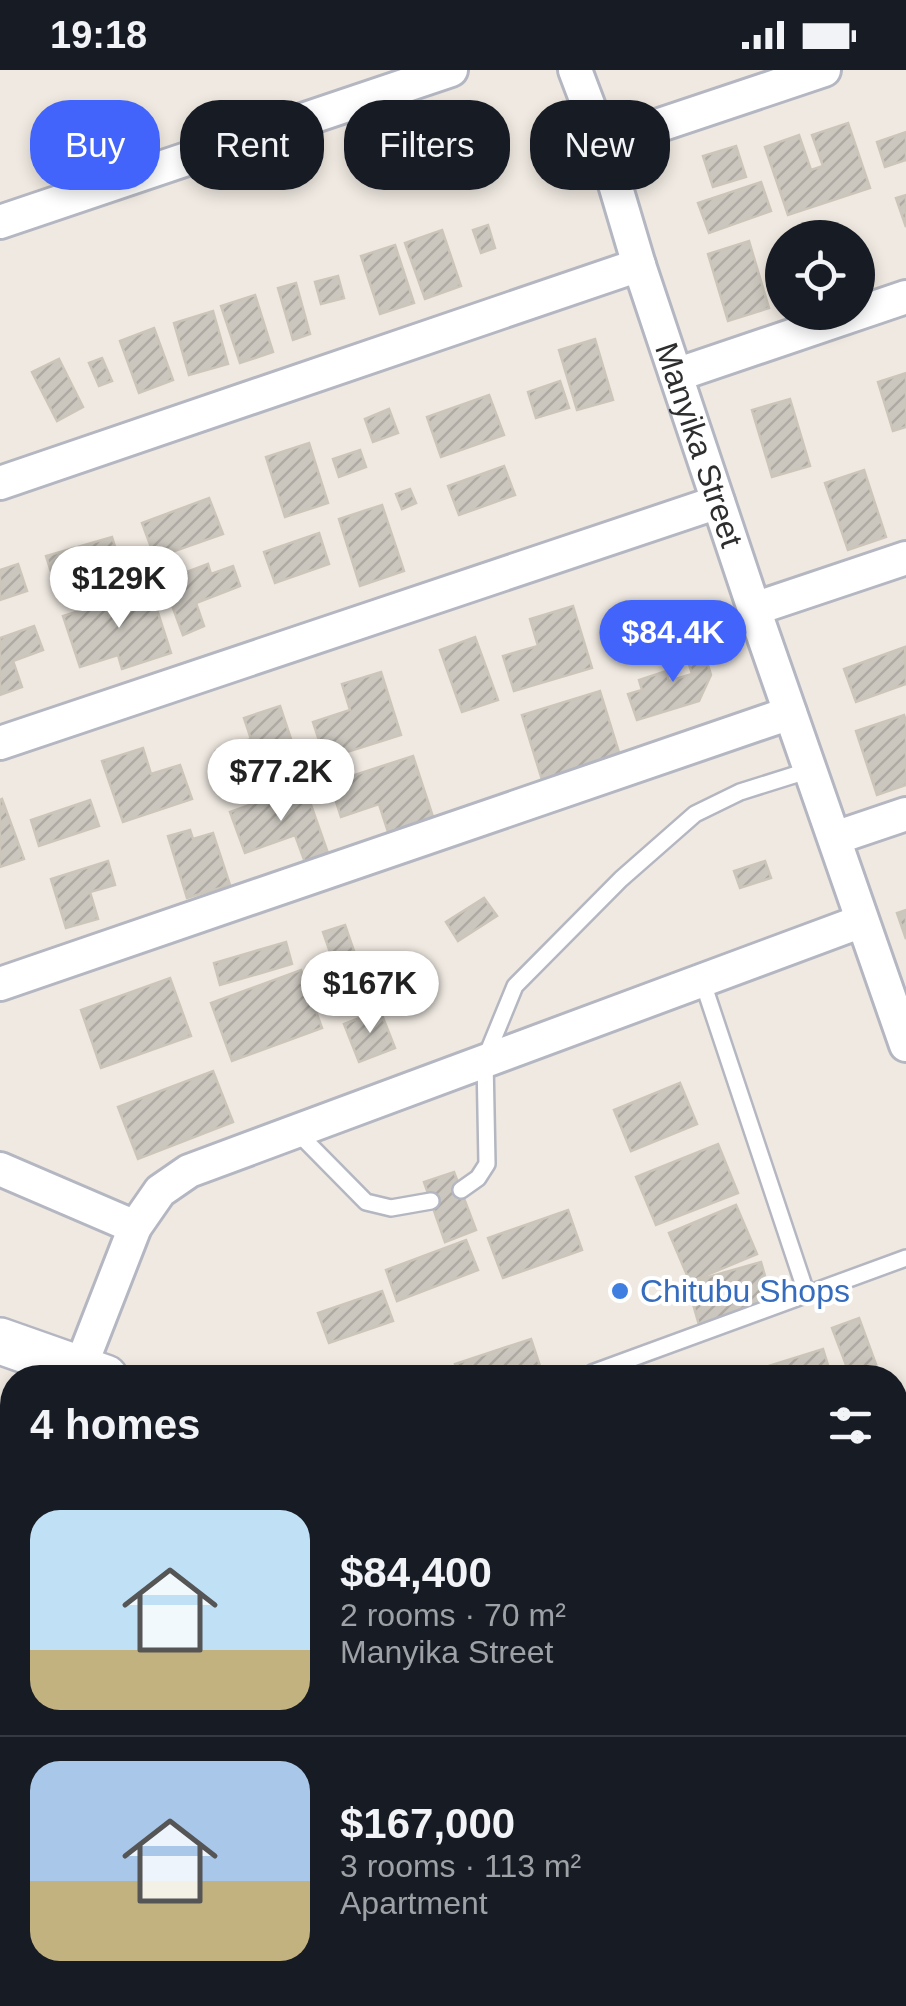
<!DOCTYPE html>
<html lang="en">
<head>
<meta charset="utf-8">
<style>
  body { margin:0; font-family:Arial,sans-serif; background:#242831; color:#f1f3f6; height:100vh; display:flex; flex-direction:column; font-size:38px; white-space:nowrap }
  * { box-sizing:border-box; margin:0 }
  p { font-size:32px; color:#9ea1a6 }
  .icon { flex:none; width:55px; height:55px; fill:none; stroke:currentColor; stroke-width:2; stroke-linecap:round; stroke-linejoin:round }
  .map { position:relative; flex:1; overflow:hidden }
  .sheet { position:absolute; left:0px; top:1295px; width:908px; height:642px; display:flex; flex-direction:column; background:#171b24; border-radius:40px 40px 0 0; box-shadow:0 5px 15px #0003 }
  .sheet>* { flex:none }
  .top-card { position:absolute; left:30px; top:30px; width:848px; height:90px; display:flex; gap:20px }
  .controls { position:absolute; left:765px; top:150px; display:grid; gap:20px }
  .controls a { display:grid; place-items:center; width:110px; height:110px; border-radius:50%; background:#171b24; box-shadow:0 5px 15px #0003; font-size:50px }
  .price { position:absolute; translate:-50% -85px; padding:0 22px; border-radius:35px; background:#fff; color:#222; font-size:32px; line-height:65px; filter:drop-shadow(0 2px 5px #0008) }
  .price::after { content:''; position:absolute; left:50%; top:60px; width:30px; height:22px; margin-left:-15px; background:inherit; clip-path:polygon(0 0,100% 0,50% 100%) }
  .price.current { background:#4264fb; color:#fff }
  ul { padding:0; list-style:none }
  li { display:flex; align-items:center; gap:30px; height:250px; padding:0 30px }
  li+li { border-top:2px solid #363941 }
  li span { display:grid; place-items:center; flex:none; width:280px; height:200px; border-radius:30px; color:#555 }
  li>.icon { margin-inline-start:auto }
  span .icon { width:120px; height:120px; fill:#fffc; stroke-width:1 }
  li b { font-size:42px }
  h2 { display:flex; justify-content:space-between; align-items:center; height:120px; padding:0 30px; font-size:42px }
  .tag { padding:0 35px; border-radius:40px; background:#171b24; box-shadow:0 5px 15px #0003; font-size:35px; line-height:90px }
  .tag.current { background:#4264fb; color:#fff }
  .status { display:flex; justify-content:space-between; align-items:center; height:70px; padding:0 50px; background:#171b24; direction:ltr }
  .status svg { height:28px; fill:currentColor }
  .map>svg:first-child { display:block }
</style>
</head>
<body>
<div class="status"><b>19:18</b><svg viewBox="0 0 49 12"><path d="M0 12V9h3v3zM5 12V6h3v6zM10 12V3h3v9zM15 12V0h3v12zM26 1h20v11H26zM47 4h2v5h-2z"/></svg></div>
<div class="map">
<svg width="906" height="1936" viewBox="0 0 906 1936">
  <defs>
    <pattern id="building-hatch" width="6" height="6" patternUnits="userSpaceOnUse" patternTransform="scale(2.5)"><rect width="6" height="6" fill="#cbc7bf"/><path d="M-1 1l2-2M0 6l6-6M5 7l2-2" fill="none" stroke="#afaba4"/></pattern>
  </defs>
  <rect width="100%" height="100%" fill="#efe9e1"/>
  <g fill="url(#building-hatch)" stroke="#cbc5ba" stroke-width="2.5">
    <path d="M848 53 870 118 788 145 765 77 799 65 811 100 823 96 812 65Z"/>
    <path d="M906 62V90L885 97 877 72Z"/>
    <path d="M736 76 746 107 713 117 703 86Z"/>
    <path d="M761 112 771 141 709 163 698 133Z"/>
    <path d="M906 125V157L896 128Z"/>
    <path d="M488 155 495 178 481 183 473 160Z"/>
    <path d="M833 156 837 168H800Z"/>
    <path d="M442 160 461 216 425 229 405 173Z"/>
    <path d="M749 171 769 238 728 251 708 184Z"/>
    <path d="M395 175 414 233 380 244 361 186Z"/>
    <path d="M338 206 344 228 321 234 315 212Z"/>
    <path d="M296 213 310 264 293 270 278 218Z"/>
    <path d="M255 225 273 282 240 293 221 236Z"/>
    <path d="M213 241 228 294 189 305 174 253Z"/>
    <path d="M154 258 173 310 139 323 120 271Z"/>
    <path d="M595 269 613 330 577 340 559 280Z"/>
    <path d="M102 288 112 311 99 316 89 293Z"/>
    <path d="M59 289 83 337 57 351 32 302Z"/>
    <path d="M906 303V357L893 361 878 312Z"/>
    <path d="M560 311 569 338 536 348 528 322Z"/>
    <path d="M489 325 504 365 441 387 427 347Z"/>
    <path d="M790 329 810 396 772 407 752 340Z"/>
    <path d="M389 339 398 363 373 372 365 349Z"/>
    <path d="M309 373 328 433 285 447 266 387Z"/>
    <path d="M360 380 366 397 339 407 333 389Z"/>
    <path d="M504 396 515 425 459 445 448 416Z"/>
    <path d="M864 400 886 467 848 480 825 413Z"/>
    <path d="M410 419 416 433 402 439 396 424Z"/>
    <path d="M209 428 223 464 155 488 142 453Z"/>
    <path d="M382 435 404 501 360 516 339 449Z"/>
    <path d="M319 463 329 494 275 513 264 482Z"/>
    <path d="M112 467 121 496 104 501 107 510 83 517 78 501 53 508 46 486Z"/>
    <path d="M18 494 27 521 0 530V500Z"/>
    <path d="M208 494 211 504 233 496 240 516 196 533 204 556 183 565 163 511Z"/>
    <path d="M150 518 171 583 122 599 118 585 80 597 63 546Z"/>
    <path d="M573 536 592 598 514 621 503 586 538 576 530 549Z"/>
    <path d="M662 538 667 559 610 572 605 551Z"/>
    <path d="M34 556 43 580 13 591 22 617 0 625V568Z"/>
    <path d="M475 567 498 630 462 642 440 580Z"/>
    <path d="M701 572 711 605 699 631 637 650 628 624 642 620 639 610 666 601 669 611 692 604 687 588 669 593 666 583Z"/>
    <path d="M905 577 906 614 856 632 844 599Z"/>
    <path d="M381 602 401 665 325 689 313 652 350 640 342 614Z"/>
    <path d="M600 621 621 689 543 713 522 645Z"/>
    <path d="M280 636 300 696 228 720 216 681 251 669 244 648Z"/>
    <path d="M904 645 906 651V715L877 725 856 661Z"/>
    <path d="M143 678 151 704 180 695 192 729 123 752 102 691Z"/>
    <path d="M413 686 435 753 390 768 379 734 341 747 330 713Z"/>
    <path d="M304 715 329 786 306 795 295 765 245 783 230 742Z"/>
    <path d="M2 729 24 789 0 797V730Z"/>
    <path d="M90 730 99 756 39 776 31 750Z"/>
    <path d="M190 760 193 769 213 763 230 815 187 828 168 766Z"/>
    <path d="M108 791 115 815 90 822 98 849 66 858 51 809Z"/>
    <path d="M765 791 771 808 740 818 734 801Z"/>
    <path d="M484 828 497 846 458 871 446 852Z"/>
    <path d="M906 840V869L897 843Z"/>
    <path d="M345 855 355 884 333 891 323 862Z"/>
    <path d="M286 872 292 894 220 915 214 893Z"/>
    <path d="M301 900 322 958 232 991 211 933Z"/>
    <path d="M364 906 372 933 341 942 333 915Z"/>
    <path d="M170 908 191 966 101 998 81 940Z"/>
    <path d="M380 940 395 978 359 992 344 954Z"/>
    <path d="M213 1001 233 1052 138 1089 118 1037Z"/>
    <path d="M680 1013 697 1054 631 1081 614 1040Z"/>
    <path d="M718 1074 738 1123 656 1155 636 1107Z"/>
    <path d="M454 1102 476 1160 445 1172 424 1112Z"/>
    <path d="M736 1135 757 1184 690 1212 669 1163Z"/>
    <path d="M568 1140 582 1180 503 1208 488 1168Z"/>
    <path d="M466 1170 478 1200 397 1231 386 1200Z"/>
    <path d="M761 1192 773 1234 699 1255 687 1213Z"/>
    <path d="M382 1221 393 1251 329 1273 318 1243Z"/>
    <path d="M859 1248 881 1308H851L832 1258Z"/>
    <path d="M531 1269 544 1308H459L455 1294Z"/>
    <path d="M823 1279 832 1308H730Z"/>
    <path d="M900 1637 906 1641V1676L895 1670V1645Z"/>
  </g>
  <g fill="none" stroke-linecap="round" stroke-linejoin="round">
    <defs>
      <g id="lane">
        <path d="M702 910 807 1225"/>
        <path d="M296 1061 366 1132 391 1138 431 1131"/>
        <path d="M461 1120 478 1108 487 1094 485 989 515 916 621 809 695 744 740 722 810 700"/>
        <path d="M592 1303 906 1188"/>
      </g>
      <g id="street">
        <path id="s1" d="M575 0 603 74 639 195 754 539 906 975"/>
        <path d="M603 74 824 0"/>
        <path d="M0 152 451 0"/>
        <path d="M676 305 906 227"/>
        <path d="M0 413 639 195"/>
        <path d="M754 539 906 488"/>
        <path d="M0 673 718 432"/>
        <path d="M835 768 906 744"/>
        <path d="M0 914 790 643"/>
        <path d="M0 1099 135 1157"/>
        <path d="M80 1298 135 1157 160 1121 189 1101 862 851"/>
        <path d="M0 1372 12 1377"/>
        <path d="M895 1527 906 1511"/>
        <path d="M0 1618 12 1623"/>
        <path d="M895 1861 906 1867"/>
        <path d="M0 1877 12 1882"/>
        <path d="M895 1922 906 1905"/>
        <path d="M118 1925 136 1936"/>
        <path d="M572 1925 589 1936"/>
      </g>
      <g id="secondary">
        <path d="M0 1271 105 1308"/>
        <path d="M895 1744 906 1751"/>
      </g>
    </defs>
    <use href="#lane" stroke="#b4b7c1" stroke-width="20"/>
    <use href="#street" stroke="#b4b7c1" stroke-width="38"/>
    <use href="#secondary" stroke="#b4b7c1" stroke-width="50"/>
    <use href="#lane" stroke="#fff" stroke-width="15"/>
    <use href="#street" stroke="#fff" stroke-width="32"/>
    <use href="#secondary" stroke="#fff" stroke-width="45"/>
  </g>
  <circle fill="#3f7fe0" stroke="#fff" stroke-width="4" cx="620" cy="1221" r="10"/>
  <g text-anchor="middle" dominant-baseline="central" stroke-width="8" stroke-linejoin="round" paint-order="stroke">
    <g font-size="32" fill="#2e2e2e" stroke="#fff">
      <text stroke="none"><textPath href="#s1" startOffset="395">Manyika Street</textPath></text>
    </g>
    <g font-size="32" fill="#366cbe" stroke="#fff" text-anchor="start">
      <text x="640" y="1221">Chitubu Shops</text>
    </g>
  </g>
</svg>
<div class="controls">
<a><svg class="icon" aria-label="locate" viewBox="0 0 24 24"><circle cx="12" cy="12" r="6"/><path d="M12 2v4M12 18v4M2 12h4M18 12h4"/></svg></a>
</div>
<b class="price" style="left:119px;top:561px">$129K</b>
<b class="price current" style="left:673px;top:615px">$84.4K</b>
<b class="price" style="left:281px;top:754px">$77.2K</b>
<b class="price" style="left:370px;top:966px">$167K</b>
<div class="top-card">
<a class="tag current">Buy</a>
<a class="tag">Rent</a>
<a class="tag">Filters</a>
<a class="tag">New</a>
</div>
<section class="sheet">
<h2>4 homes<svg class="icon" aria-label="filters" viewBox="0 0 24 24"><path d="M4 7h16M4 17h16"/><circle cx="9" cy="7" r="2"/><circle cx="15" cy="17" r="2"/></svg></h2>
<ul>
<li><span style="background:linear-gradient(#bfe0f5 70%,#c2b280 0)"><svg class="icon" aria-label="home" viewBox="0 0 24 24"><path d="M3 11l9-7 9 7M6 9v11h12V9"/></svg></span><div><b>$84,400</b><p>2 rooms · 70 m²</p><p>Manyika Street</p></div></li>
<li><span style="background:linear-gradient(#a9c7e8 60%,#c2b280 0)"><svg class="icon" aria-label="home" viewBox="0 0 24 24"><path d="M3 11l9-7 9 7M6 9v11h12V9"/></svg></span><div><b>$167,000</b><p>3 rooms · 113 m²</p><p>Apartment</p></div></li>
</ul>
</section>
</div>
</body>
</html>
